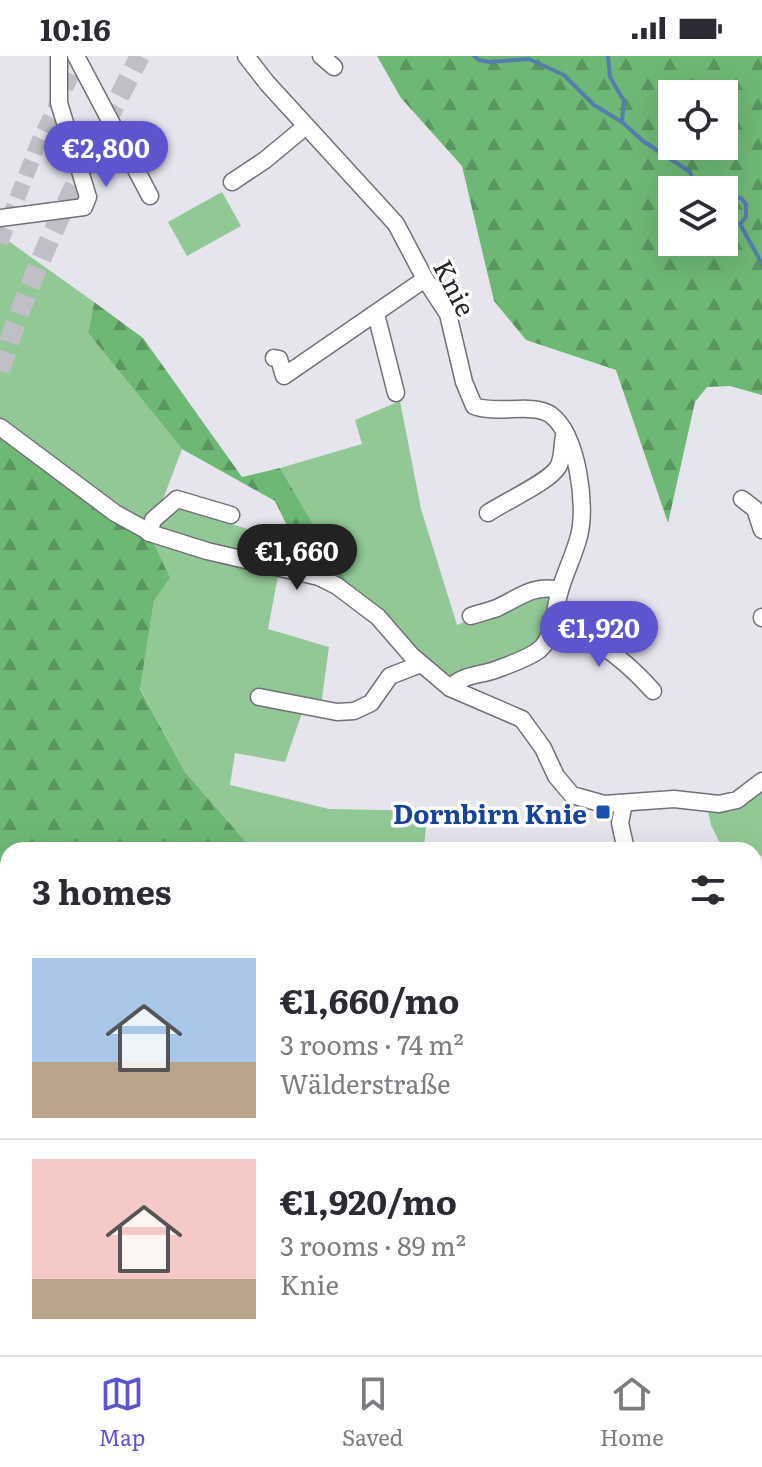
<!DOCTYPE html>
<html lang="en">
<head>
<meta charset="utf-8">
<style>
  body { margin:0; font-family:Literata,serif; background:#f2f2f3; color:#2b2b33; height:100vh; display:flex; flex-direction:column; font-size:30px; white-space:nowrap }
  * { box-sizing:border-box; margin:0 }
  p { font-size:26px; color:#7c7c81 }
  .icon { flex:none; width:44px; height:44px; fill:none; stroke:currentColor; stroke-width:2; stroke-linecap:round; stroke-linejoin:round }
  .map { position:relative; flex:1; overflow:hidden }
  .side { position:absolute; left:0px; top:786px; width:762px; height:514px; display:flex; flex-direction:column; background:#fff; border-radius:24px 24px 0 0; box-shadow:0 8px 32px #0002 }
  .side>* { flex:none }
  .tools { position:absolute; left:658px; top:24px; display:grid; gap:16px }
  .tools a { display:grid; place-items:center; width:80px; height:80px; border-radius:0px; background:#fff; box-shadow:0 8px 32px #0002; font-size:40px }
  .price { position:absolute; translate:-50% -68px; padding:0 18px; border-radius:28px; background:#5d55cd; color:#fff; font-size:26px; line-height:52px; filter:drop-shadow(0 2px 4px #0008) }
  .price::after { content:''; position:absolute; left:50%; top:48px; width:24px; height:18px; margin-left:-12px; background:inherit; clip-path:polygon(0 0,100% 0,50% 100%) }
  .price.current { background:#222; color:#fff }
  ul { padding:0; list-style:none }
  li { display:flex; align-items:center; gap:24px; height:200px; padding:0 32px }
  li+li { border-top:2px solid #e1e1e2 }
  li span { display:grid; place-items:center; flex:none; width:224px; height:160px; border-radius:0px; color:#555 }
  li>.icon { margin-inline-start:auto }
  span .icon { width:96px; height:96px; fill:#fffc; stroke-width:1 }
  li b { font-size:34px }
  h2 { display:flex; justify-content:space-between; align-items:center; height:96px; padding:0 32px; font-size:34px }
  .status { display:flex; justify-content:space-between; align-items:center; height:56px; padding:0 40px; background:#fff; direction:ltr }
  .status svg { height:22px; fill:currentColor }
  .menu { display:flex; justify-content:space-around; align-items:center; height:112px; border-top:2px solid #e1e1e2; background:#fff; font-size:22px; color:#7c7c81 }
  .menu a { display:grid; justify-items:center; gap:4px }
  .menu .current { color:#5d55cd }
  .map>svg:first-child { display:block }
</style>
</head>
<body>
<div class="status"><b>10:16</b><svg viewBox="0 0 49 12"><path d="M0 12V9h3v3zM5 12V6h3v6zM10 12V3h3v9zM15 12V0h3v12zM26 1h20v11H26zM47 4h2v5h-2z"/></svg></div>
<div class="map">
<svg width="762" height="1299" viewBox="0 0 762 1299">
  <defs>
    <pattern id="forest-firs" width="22" height="20" patternUnits="userSpaceOnUse" patternTransform="scale(2)"><rect width="22" height="20" fill="#6eb875"/><path d="M5 1l3.5 6h-7zM16 11l3.5 6h-7z" fill="#5a9560"/></pattern>
  </defs>
  <rect width="100%" height="100%" fill="#e6e4ed"/>
  <g fill="#91c895">
    <path d="M222 136 241 170 187 200 168 166Z"/>
    <path d="M0 179 94 246 88 277 182 393 162 446 279 483 278 520 268 573 329 591 321 649 303 654 285 706 235 697 230 729 329 753 427 755 424 794H253L185 716 140 632 154 545 170 522 0 376Z"/>
    <path d="M400 345 421 453 457 569 540 535 552 537V548L539 589 450 624 351 532 280 412 362 388 355 364Z"/>
    <path d="M762 736V800L754 797V794L720 787 711 769 707 751Z"/>
    <path d="M0 832 8 838V1292H82L85 1299H0Z"/>
    <path d="M754 883 762 887V929L754 944Z"/>
    <path d="M754 1183 761 1185 757 1215 762 1223V1288L754 1277Z"/>
  </g>
  <g fill="url(#forest-firs)" fill-rule="evenodd">
    <path d="M377 0H762V339L730 330 707 331 695 346 668 467 616 314 526 284 494 245 462 110 401 42ZM724 38V90H672V38ZM724 134V186H672V134Z"/>
    <path d="M94 246 143 282 242 421 280 412 351 532 308 513 275 445 182 393 88 277Z"/>
    <path d="M0 376 151 482 170 522 154 545 140 633 185 716 253 794H8V838L0 832Z"/>
    <path d="M754 1038 762 1045V1070L756 1115H754Z"/>
  </g>
  <g fill="none" stroke-linecap="round" stroke-linejoin="round">
    <g stroke="#547db0" stroke-width="4">
      <path d="M474 0 479 4 489 6 529 3 564 19 594 49 622 66 643 85 690 116 697 134"/>
      <path d="M608 0 610 21 624 45 622 66"/>
      <path d="M724 147 732 142H741L746 148V161L740 168 762 208"/>
    </g>
    <path stroke="#c0bec6" stroke-width="16" stroke-dasharray="16 8" stroke-linecap="butt" d="M0 187 40 83 81 0"/>
    <path stroke="#c0bec6" stroke-width="20" stroke-dasharray="20 10" stroke-linecap="butt" d="M0 315C33 205 88 102 140 0"/>
    <defs>
      <g id="minor">
        <path d="M76 0 150 140"/>
        <path d="M246 0 267 27 396 168 425 223 448 258 464 326 474 350C497 359 533 346 551 359 578 379 587 451 579 480 574 500 564 518 559 538 554 555 554 582 539 594 527 603 508 609 495 614 478 620 463 618 450 632"/>
        <path d="M321 0 334 11"/>
        <path d="M232 126 265 104 306 70"/>
        <path d="M0 162 84 151 88 141 59 47V0"/>
        <path d="M376 258 396 337"/>
        <path d="M274 302 279 303 284 320 425 223"/>
        <path d="M0 371 115 457 153 478 207 495 319 521 337 530 378 561 411 599 450 632 522 663 543 692 556 720 572 739 604 748 674 743 719 748 737 744 762 725"/>
        <path d="M742 443 755 453 762 474"/>
        <path d="M488 457C506 445 549 426 558 411 563 403 562 390 564 380"/>
        <path d="M149 477 153 464 177 443 231 459"/>
        <path d="M471 560C480 557 489 555 497 552 520 541 534 528 560 534"/>
        <path d="M762 561V562"/>
        <path d="M549 579C558 579 567 578 575 579 600 581 637 617 653 635"/>
        <path d="M259 641 337 656 354 655 371 647 390 620 421 608"/>
        <path d="M624 747 620 767 626 794"/>
        <path d="M754 1005H762"/>
        <path d="M252 1292 257 1299"/>
        <path d="M456 1292 462 1296"/>
        <path d="M708 1292 709 1299"/>
        <path d="M279 1299 285 1292"/>
        <path d="M373 1299 378 1292"/>
        <path d="M502 1299 507 1292"/>
      </g>
      <g id="major">
        <path d="M0 845 8 850"/>
        <path d="M754 1172 762 1174"/>
      </g>
    </defs>
    <use href="#minor" stroke="#727078" stroke-width="19"/>
    <use href="#major" stroke="#a9664a" stroke-width="23"/>
    <use href="#minor" stroke="#fff" stroke-width="16"/>
    <use href="#major" stroke="#f5b89d" stroke-width="20"/>
  </g>
  <rect fill="#1a4fb4" stroke="#fff" stroke-width="3" x="595" y="748" width="16" height="16" rx="4"/>
  <g text-anchor="middle" dominant-baseline="central" stroke-width="7" stroke-linejoin="round" paint-order="stroke">
    <g font-size="26" fill="#27262a" stroke="#fff">
      <text transform="translate(456 231) rotate(63)">Knie</text>
    </g>
    <g font-size="26" font-weight="bold" fill="#164399" stroke="#fff" text-anchor="end">
      <text x="587" y="756">Dornbirn Knie</text>
    </g>
  </g>
</svg>
<div class="tools">
<a><svg class="icon" aria-label="locate" viewBox="0 0 24 24"><circle cx="12" cy="12" r="6"/><path d="M12 2v4M12 18v4M2 12h4M18 12h4"/></svg></a>
<a><svg class="icon" aria-label="layers" viewBox="0 0 24 24"><path d="M12 4l9 5-9 5-9-5zM3 14l9 5 9-5"/></svg></a>
</div>
<b class="price" style="left:106px;top:133px">€2,800</b>
<b class="price current" style="left:297px;top:536px">€1,660</b>
<b class="price" style="left:599px;top:613px">€1,920</b>
<section class="side">
<h2>3 homes<svg class="icon" aria-label="filters" viewBox="0 0 24 24"><path d="M4 7h16M4 17h16"/><circle cx="9" cy="7" r="2"/><circle cx="15" cy="17" r="2"/></svg></h2>
<ul>
<li><span style="background:linear-gradient(#a9c7e8 65%,#b9a48a 0)"><svg class="icon" aria-label="home" viewBox="0 0 24 24"><path d="M3 11l9-7 9 7M6 9v11h12V9"/></svg></span><div><b>€1,660/mo</b><p>3 rooms · 74 m²</p><p>Wälderstraße</p></div></li>
<li><span style="background:linear-gradient(#f6c9c9 75%,#b9a48a 0)"><svg class="icon" aria-label="home" viewBox="0 0 24 24"><path d="M3 11l9-7 9 7M6 9v11h12V9"/></svg></span><div><b>€1,920/mo</b><p>3 rooms · 89 m²</p><p>Knie</p></div></li>
</ul>
</section>
</div>
<nav class="menu">
<a class="current"><svg class="icon" aria-label="map" viewBox="0 0 24 24"><path d="M3 6l6-2 6 2 6-2v14l-6 2-6-2-6 2zM9 4v14M15 6v14"/></svg>Map</a>
<a><svg class="icon" aria-label="saved" viewBox="0 0 24 24"><path d="M7 4h10v16l-5-4-5 4z"/></svg>Saved</a>
<a><svg class="icon" aria-label="home" viewBox="0 0 24 24"><path d="M3 11l9-7 9 7M6 9v11h12V9"/></svg>Home</a>
</nav>
</body>
</html>
